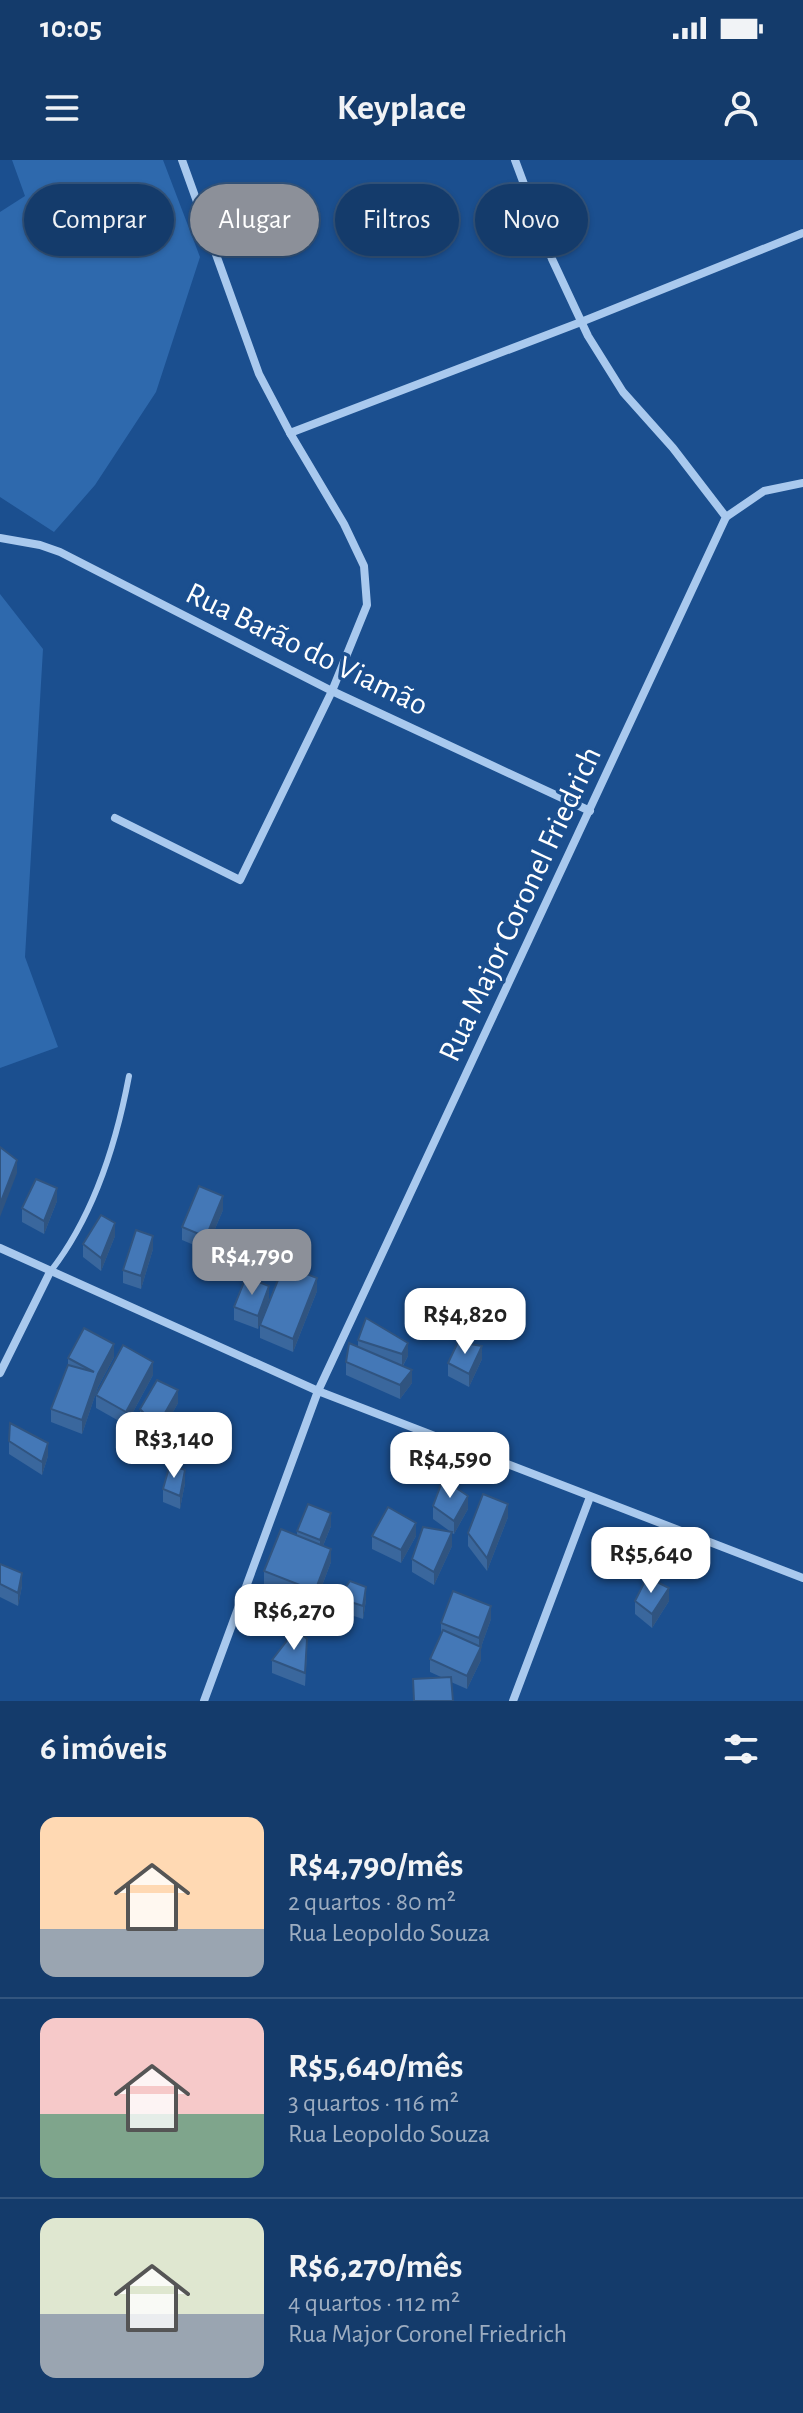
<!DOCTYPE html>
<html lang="pt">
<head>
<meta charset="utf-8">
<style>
  body { margin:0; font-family:"Alegreya Sans",sans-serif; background:#214673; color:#f1f3f6; height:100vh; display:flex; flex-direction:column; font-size:30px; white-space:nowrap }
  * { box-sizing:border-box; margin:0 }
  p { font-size:26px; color:#9dadc1 }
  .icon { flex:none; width:44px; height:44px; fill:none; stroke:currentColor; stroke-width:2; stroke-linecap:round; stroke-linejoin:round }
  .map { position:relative; height:1541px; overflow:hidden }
  .side { display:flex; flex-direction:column; background:#143b6b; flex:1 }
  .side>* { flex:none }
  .guide { position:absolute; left:24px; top:24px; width:756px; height:72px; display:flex; gap:16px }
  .price { position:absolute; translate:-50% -68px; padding:0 18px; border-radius:16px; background:#fff; color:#222; font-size:26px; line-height:52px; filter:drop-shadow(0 2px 4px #0008) }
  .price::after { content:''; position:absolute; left:50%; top:48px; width:24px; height:18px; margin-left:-12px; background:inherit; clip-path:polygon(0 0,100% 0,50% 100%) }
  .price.on { background:#8c9099; color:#fff }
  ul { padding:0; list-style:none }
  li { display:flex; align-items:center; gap:24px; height:200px; padding:0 40px }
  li+li { border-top:2px solid #33557e }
  li span { display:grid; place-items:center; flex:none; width:224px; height:160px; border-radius:16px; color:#555 }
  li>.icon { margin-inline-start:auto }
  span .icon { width:96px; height:96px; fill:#fffc; stroke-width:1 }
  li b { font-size:34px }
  h2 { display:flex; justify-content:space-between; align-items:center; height:96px; padding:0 40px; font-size:34px }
  .tag { padding:0 28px; border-radius:36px; background:#143b6b; box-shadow:0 2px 6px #0004,0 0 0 2px #33557e; font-size:28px; line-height:72px }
  .tag.on { background:#8c9099; color:#fff }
  .status { display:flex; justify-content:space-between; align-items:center; height:56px; padding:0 40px; background:#143b6b; direction:ltr }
  .status svg { height:22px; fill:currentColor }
  header { display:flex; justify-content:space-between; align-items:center; height:104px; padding:0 40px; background:#143b6b; font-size:36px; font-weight:700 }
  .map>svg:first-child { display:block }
</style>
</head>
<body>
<div class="status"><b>10:05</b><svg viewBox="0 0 49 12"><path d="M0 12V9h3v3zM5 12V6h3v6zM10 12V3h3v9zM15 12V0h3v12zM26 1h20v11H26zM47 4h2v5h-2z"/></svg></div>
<header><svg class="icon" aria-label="menu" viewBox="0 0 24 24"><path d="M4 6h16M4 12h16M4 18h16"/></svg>Keyplace<svg class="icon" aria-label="person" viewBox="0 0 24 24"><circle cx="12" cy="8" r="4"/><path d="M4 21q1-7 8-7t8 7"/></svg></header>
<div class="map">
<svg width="803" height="1541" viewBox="0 0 803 1541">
  <rect width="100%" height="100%" fill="#1b4f8f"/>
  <g fill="#2e69ad">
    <path d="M12 0H163L200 97 156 232 95 325 54 372 0 337V52L25 36Z"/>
    <path d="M0 434 43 489 25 797 58 887 0 908Z"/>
  </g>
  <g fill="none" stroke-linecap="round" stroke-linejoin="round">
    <path stroke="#a9c9ee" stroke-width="6" d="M50 1112C94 1056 116 985 129 916"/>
    <g stroke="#a9c9ee" stroke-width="8">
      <path d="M290 273 581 162 803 73"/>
      <path d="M726 357 764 331 803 323"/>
      <path d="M0 378 40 385 60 392 332 531 590 651"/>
      <path d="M115 658 240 720 332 531 367 445 364 406 344 364 290 273 259 214 182 0"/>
      <path d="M0 1088 318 1231 803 1418"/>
      <path d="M0 1213 50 1112"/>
      <path d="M204 1541 318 1231 726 357 673 288 623 232 588 176 552 99 515 0"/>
      <path d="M513 1541 590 1337"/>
    </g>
  </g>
  <g fill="#3a679d">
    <path d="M57 1041 44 1074 22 1062V1048Z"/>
    <path d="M223 1050 206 1090 182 1080V1067Z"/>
    <path d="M115 1076 101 1111 83 1097V1084Z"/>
    <path d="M153 1089 141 1129 123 1123V1110Z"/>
    <path d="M240 1089 232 1119 212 1114V1100Z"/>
    <path d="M317 1131 293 1192 260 1178V1165Z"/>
    <path d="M269 1139 258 1169 234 1160V1147Z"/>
    <path d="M366 1158 408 1196 403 1206 412 1223 400 1239 346 1215V1202L358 1186V1180Z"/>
    <path d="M114 1197 98 1227 82 1274 51 1262V1249L68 1205V1198Z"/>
    <path d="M482 1199 469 1227 448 1216V1203Z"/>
    <path d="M153 1215 126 1265 96 1248V1235Z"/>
    <path d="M178 1243 157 1280 140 1262V1249Z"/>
    <path d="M9 1281 48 1296 42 1315 9 1294Z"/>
    <path d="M185 1323 180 1349 163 1342V1329Z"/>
    <path d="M433 1346 468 1349 454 1374 452 1373V1386L434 1425 412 1412V1399L451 1372 433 1359Z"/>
    <path d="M508 1357 487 1411 468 1386V1373Z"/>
    <path d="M331 1366 323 1386 331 1402 315 1444 264 1424V1411L297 1376V1371Z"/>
    <path d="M372 1376H416L401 1403 372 1389Z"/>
    <path d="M0 1404 22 1426 18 1446 0 1437Z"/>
    <path d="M338 1438 366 1440 363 1459 338 1451Z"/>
    <path d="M635 1441H669L652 1468 635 1454Z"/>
    <path d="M491 1459 481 1487V1500L467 1529 451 1522 453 1541H414L413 1519 441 1517 430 1512V1499L441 1474V1463Z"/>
    <path d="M307 1492 305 1526 272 1513V1500Z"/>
  </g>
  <g fill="#305480">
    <path d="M17 1000V1013L0 1057V1044Z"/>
    <path d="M57 1028V1041L44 1074V1061Z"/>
    <path d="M223 1036V1050L206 1090V1077Z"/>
    <path d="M115 1063V1076L101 1111V1098Z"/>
    <path d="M153 1076V1089L141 1129V1116Z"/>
    <path d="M240 1076V1089L232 1119V1106Z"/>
    <path d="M317 1118V1131L293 1192V1179Z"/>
    <path d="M269 1126V1139L258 1169V1156Z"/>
    <path d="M408 1183V1196L402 1207V1194Z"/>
    <path d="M114 1184V1197L98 1227 82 1274V1260L98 1214Z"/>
    <path d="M482 1186V1199L469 1227V1214Z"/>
    <path d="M153 1202V1215L126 1265V1252Z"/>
    <path d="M412 1210V1223L400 1239V1225Z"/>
    <path d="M178 1230V1243L157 1280V1267Z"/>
    <path d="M48 1283V1296L42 1315V1302Z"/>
    <path d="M185 1310V1323L180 1349V1336Z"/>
    <path d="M468 1336V1349L454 1374V1361Z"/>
    <path d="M508 1344V1357L487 1411V1398Z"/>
    <path d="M331 1353V1366L320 1393V1380Z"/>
    <path d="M416 1363V1376L401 1403V1390Z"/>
    <path d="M452 1372V1386L434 1425V1412Z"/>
    <path d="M331 1389V1402L315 1444V1431Z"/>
    <path d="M22 1413V1426L18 1446V1433Z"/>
    <path d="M366 1427V1440L363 1459V1446Z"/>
    <path d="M669 1428V1441L652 1468V1454Z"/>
    <path d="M491 1446V1459L481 1487V1500L467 1529V1516L479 1490V1478Z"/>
  </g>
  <g fill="#4478b7" stroke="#305480" stroke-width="2">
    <path d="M0 987 17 1000 0 1044Z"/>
    <path d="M36 1019 57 1028 44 1061 22 1048Z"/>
    <path d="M199 1026 223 1036 206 1077 182 1067Z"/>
    <path d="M101 1055 115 1063 101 1098 83 1084Z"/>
    <path d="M136 1070 153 1076 141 1116 123 1110Z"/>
    <path d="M220 1071 240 1076 232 1106 212 1100Z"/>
    <path d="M284 1105 317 1118 293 1179 260 1165Z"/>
    <path d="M246 1117 269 1126 258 1156 234 1147Z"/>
    <path d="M366 1158 408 1183 402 1194 358 1180Z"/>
    <path d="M84 1168 114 1184 98 1214 82 1260 51 1249 68 1205 94 1212 68 1198Z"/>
    <path d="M458 1182 482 1186 469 1214 448 1203Z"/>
    <path d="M349 1183 412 1210 400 1225 346 1202Z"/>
    <path d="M123 1185 153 1202 126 1252 96 1235Z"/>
    <path d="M157 1220 178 1230 157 1267 140 1249Z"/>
    <path d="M10 1263 48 1283 42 1302 9 1281Z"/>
    <path d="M170 1304 185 1310 180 1336 163 1329Z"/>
    <path d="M443 1319 468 1336 454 1361 433 1346Z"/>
    <path d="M483 1334 508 1344 487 1398 468 1373Z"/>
    <path d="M308 1344 331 1353 320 1380 297 1371Z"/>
    <path d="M388 1347 416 1363 401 1390 372 1376Z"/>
    <path d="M423 1367 452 1372 434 1412 412 1399Z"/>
    <path d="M281 1369 331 1389 315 1431 264 1411Z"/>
    <path d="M0 1404 22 1413 18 1433 0 1424Z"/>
    <path d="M647 1417 669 1428 652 1454 635 1441Z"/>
    <path d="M350 1421 366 1427 363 1446 338 1438Z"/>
    <path d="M453 1431 491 1446 479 1478 441 1463Z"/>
    <path d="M296 1469 307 1479 305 1513 272 1500Z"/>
    <path d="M443 1470 481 1487 467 1516 430 1499Z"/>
    <path d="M451 1517 453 1541H414L413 1519Z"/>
  </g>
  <g text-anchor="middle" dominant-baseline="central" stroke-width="7" stroke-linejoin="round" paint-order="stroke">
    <g font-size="32" fill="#fff" stroke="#1b4f8f">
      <text transform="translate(307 489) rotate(26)">Rua Barão do Viamão</text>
      <text transform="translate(520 744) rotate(-65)">Rua Major Coronel Friedrich</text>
    </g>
  </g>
</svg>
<b class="price on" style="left:252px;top:1137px">R$4,790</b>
<b class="price" style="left:465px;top:1196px">R$4,820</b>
<b class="price" style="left:174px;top:1320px">R$3,140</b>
<b class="price" style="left:450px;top:1340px">R$4,590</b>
<b class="price" style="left:651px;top:1435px">R$5,640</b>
<b class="price" style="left:294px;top:1492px">R$6,270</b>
<div class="guide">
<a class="tag">Comprar</a>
<a class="tag on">Alugar</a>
<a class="tag">Filtros</a>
<a class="tag">Novo</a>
</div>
</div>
<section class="side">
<h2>6 imóveis<svg class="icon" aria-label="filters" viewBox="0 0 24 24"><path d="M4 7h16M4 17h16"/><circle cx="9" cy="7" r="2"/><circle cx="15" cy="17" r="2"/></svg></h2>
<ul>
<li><span style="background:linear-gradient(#ffd9b3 70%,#9aa5b1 0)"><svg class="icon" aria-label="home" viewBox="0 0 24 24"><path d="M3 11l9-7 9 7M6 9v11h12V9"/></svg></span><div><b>R$4,790/mês</b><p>2 quartos · 80 m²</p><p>Rua Leopoldo Souza</p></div></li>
<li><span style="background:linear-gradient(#f6c9c9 60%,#7fa58c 0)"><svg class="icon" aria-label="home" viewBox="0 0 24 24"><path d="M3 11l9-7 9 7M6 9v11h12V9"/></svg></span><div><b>R$5,640/mês</b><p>3 quartos · 116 m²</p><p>Rua Leopoldo Souza</p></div></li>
<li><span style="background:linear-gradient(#dfe7d0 60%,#9aa5b1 0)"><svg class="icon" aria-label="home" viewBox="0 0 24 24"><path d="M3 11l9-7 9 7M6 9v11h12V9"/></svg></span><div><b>R$6,270/mês</b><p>4 quartos · 112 m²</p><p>Rua Major Coronel Friedrich</p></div></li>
</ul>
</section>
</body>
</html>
